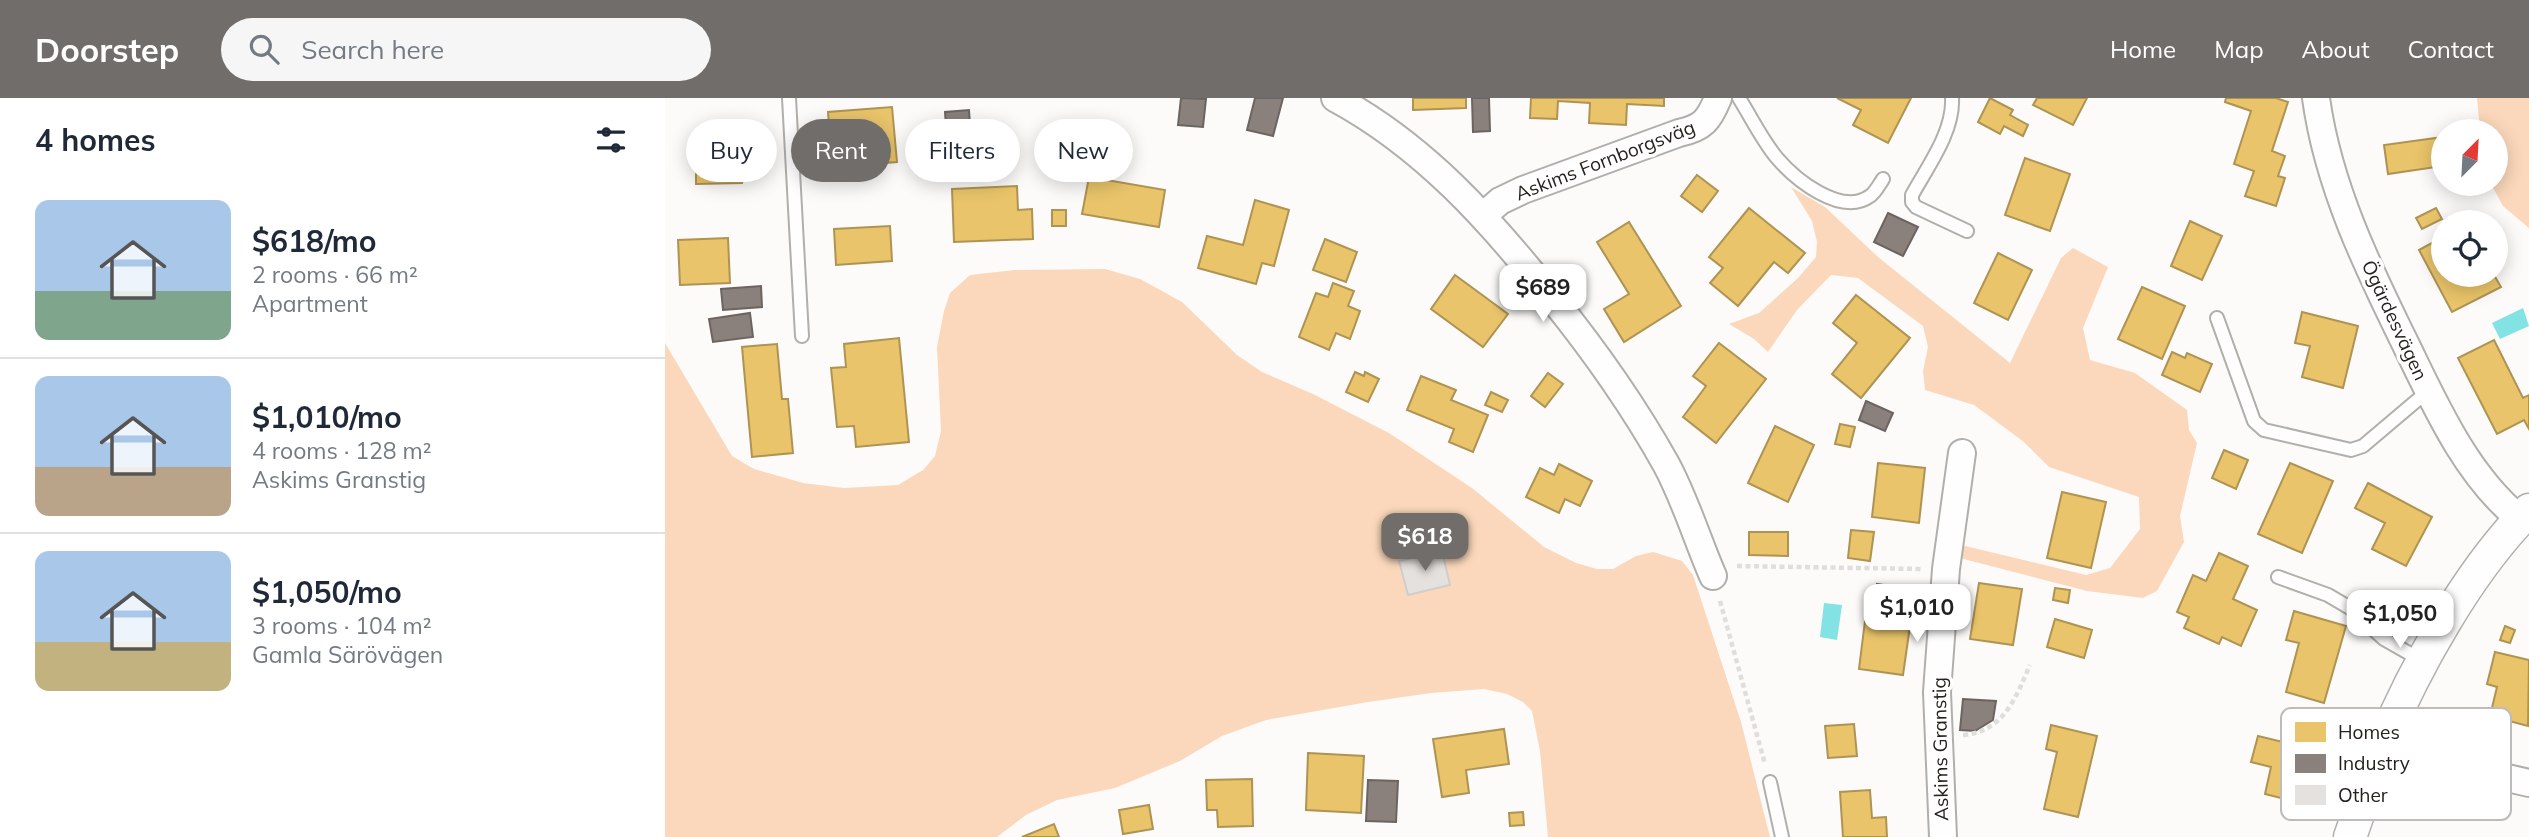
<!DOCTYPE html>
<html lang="en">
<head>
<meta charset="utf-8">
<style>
  body { margin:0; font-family:Mulish,sans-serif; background:#f6f6f7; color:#1f2937; height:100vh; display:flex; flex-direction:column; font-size:26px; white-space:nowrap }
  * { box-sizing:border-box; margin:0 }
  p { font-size:23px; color:#747a83 }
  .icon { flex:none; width:38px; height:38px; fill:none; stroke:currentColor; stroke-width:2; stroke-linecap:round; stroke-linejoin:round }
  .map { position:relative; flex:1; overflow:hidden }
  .details { display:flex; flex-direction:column; background:#fff; width:665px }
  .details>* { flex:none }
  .banner { position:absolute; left:21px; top:21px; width:665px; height:63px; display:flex; gap:14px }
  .needle { width:46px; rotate:24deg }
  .fabs { position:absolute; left:1766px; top:21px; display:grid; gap:14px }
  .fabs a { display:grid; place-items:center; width:77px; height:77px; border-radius:50%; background:#fff; box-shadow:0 4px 18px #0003; font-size:35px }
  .price { position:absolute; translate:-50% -60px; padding:0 16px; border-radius:14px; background:#fff; color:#222; font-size:23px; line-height:46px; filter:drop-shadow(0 2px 4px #0008) }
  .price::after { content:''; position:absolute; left:50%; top:42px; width:21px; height:16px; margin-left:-10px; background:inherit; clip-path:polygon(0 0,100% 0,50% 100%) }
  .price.active { background:#716d6a; color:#fff }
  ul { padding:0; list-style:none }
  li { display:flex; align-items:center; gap:21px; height:175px; padding:0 35px }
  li+li { border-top:2px solid #e0e1e3 }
  li span { display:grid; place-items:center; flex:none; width:196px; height:140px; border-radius:14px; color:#555 }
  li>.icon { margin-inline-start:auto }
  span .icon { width:84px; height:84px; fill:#fffc; stroke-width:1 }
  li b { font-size:30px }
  h2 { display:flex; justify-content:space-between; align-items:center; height:84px; padding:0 35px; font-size:30px }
  .chip { padding:0 24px; border-radius:32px; background:#fff; box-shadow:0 4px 18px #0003; font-size:24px; line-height:63px }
  .chip.active { background:#716d6a; color:#fff }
  header { display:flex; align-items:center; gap:42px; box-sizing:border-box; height:98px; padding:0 35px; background:#716d6a; color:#fff }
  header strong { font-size:33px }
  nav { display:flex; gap:38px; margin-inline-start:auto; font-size:24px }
  .search { width:490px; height:63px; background:#f6f6f7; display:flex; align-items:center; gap:18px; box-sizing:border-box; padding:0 24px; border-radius:38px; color:#747a83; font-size:26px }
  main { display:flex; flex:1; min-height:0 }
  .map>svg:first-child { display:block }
</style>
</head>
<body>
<header>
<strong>Doorstep</strong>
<div class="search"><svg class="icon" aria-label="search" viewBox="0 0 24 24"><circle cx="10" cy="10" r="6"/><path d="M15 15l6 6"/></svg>Search here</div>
<nav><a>Home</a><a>Map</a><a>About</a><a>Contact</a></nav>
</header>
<main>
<section class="details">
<h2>4 homes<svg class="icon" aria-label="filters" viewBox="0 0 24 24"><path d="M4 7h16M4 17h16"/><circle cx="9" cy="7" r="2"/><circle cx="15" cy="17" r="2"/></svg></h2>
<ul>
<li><span style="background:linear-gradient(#a9c7e8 65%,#7fa58c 0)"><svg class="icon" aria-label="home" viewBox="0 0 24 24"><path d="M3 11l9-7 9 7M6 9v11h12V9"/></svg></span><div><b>$618/mo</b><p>2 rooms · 66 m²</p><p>Apartment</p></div></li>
<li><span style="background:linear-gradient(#a9c7e8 65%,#b9a48a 0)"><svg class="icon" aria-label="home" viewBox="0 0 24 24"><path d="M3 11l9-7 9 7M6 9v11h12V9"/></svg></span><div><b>$1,010/mo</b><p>4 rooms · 128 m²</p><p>Askims Granstig</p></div></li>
<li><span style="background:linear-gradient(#a9c7e8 65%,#c2b280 0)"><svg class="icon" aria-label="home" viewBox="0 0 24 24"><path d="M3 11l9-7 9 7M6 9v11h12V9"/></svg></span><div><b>$1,050/mo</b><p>3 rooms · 104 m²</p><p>Gamla Särövägen</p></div></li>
</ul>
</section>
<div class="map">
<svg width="1864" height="739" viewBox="0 0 1864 739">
  <rect width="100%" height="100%" fill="#fcfbfa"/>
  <g fill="#fbd8bb">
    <path d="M1812 0H1864V130L1838 108 1826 86H1830V33H1815Z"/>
    <path d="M1126 89 1160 109 1213 159 1345 265 1396 160 1408 150 1443 169 1418 230 1425 262 1470 275 1522 312 1524 332 1532 345 1515 418 1519 444 1492 493 1478 500 1422 493 1295 460 1296 447 1421 477 1445 470 1475 431 1474 399 1384 369 1359 344 1309 307 1260 292 1258 273 1263 249 1258 228 1193 180 1166 177 1132 212 1103 254 1089 241 1064 226 1094 215 1133 180 1151 159 1152 144 1147 123Z"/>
    <path d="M440 171 475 181 517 204 572 257 597 274 648 296 724 335 807 390 879 449 911 465 932 471H948L971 458 988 454 1017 463 1028 477 1076 624 1105 739H883L875 653 867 613 858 604 842 596 819 591 766 595 703 604 601 622 557 638 515 663 450 690 392 702 361 717 332 739H0V245L67 358 89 371 138 385 179 390 233 387 258 372 270 358 276 333 272 249 279 213 285 195 305 177 350 172Z"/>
  </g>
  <g fill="#82e2e4">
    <path d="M1858 210 1864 228 1835 241 1827 225Z"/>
    <path d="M1159 505 1177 507 1172 542 1155 539Z"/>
  </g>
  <g fill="#e9c46a" stroke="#ae9353" stroke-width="2">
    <path d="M748 0H801V10L748 12Z"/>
    <path d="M866 0H999V8L962 6 961 27 924 25 925 5 893 3 892 21 865 20Z"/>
    <path d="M1172 0H1246L1223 45 1188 27 1196 12Z"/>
    <path d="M1325 0 1348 12 1345 17 1363 27 1358 38 1339 28 1335 36 1313 24Z"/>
    <path d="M1372 0H1422L1408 27 1368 7Z"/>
    <path d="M1561 0H1611L1623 4 1607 53 1620 58 1613 78 1620 80 1611 108 1580 98 1589 73 1569 66 1586 13 1560 4Z"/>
    <path d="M227 9 232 64 167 69 163 14Z"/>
    <path d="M31 37H76L77 85 31 86Z"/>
    <path d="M1778 39V68L1723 76 1719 47Z"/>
    <path d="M1360 60 1405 76 1385 133 1340 117Z"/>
    <path d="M1032 77 1053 93 1037 114 1016 98Z"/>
    <path d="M424 79 500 92 494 129 417 116Z"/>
    <path d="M352 88 353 112 367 111 368 141 289 144 287 91Z"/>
    <path d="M590 102 624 112 609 168 597 165 591 186 533 170 542 138 578 147Z"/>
    <path d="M1084 110 1140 155 1123 175 1109 164 1073 208 1045 185 1058 170 1044 159Z"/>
    <path d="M1771 110 1777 121 1757 131 1751 120Z"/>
    <rect x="387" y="112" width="14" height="16"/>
    <path d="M1525 123 1557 138 1537 182 1506 168Z"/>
    <path d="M964 124 1016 208 959 244 939 211 964 196 932 144Z"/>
    <path d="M225 128 227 163 171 167 169 131Z"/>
    <path d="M1778 139V177H1829L1836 189 1787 214 1754 152Z"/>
    <path d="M63 140 65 185 15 187 13 142Z"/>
    <path d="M660 141 692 154 681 184 648 172Z"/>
    <path d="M1333 155 1367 172 1343 222 1309 205Z"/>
    <path d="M790 177 843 216 818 249 766 211Z"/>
    <path d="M668 185 689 193 683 208 695 213 685 241 671 235 664 252 634 239 651 195 663 199Z"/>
    <path d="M1477 189 1520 208 1497 261 1453 241Z"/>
    <path d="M1191 197 1245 240 1196 300 1167 276 1192 245 1168 225Z"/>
    <path d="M1637 214 1693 228 1678 290 1637 279 1645 248 1630 245Z"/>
    <path d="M234 240 244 344 191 349 189 328 172 329 166 270 181 269 179 246Z"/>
    <path d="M1829 242 1858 300 1864 297V331L1859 322 1832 336 1793 260Z"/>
    <path d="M1054 245 1101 281 1051 345 1018 319 1041 288 1028 278Z"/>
    <path d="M112 246 117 301H123L128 355 87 359 77 249Z"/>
    <path d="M1507 254 1520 260 1522 255 1547 266 1535 294 1497 277Z"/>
    <path d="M690 274 699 278 700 274 714 281 703 304 681 294Z"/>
    <path d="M883 275 898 286 880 309 866 298Z"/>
    <path d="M756 278 791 292 786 302 823 317 808 354 784 344 789 331 742 312Z"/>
    <path d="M826 294 843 302 837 314 820 307Z"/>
    <path d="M1175 326 1190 329 1185 349 1170 346Z"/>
    <path d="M1110 328 1149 347 1123 404 1083 385Z"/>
    <path d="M1559 352 1583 362 1571 391 1547 380Z"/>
    <path d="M1213 365 1260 370 1254 425 1207 419Z"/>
    <path d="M1625 365 1668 383 1637 455 1593 436Z"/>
    <path d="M894 366 927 383 915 408 900 401 894 415 861 399 875 370 889 377Z"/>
    <path d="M1703 385 1767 419 1741 468 1707 451 1720 425 1690 410Z"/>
    <path d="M1397 394 1441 404 1426 470 1382 460Z"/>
    <path d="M1186 432 1209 434 1205 463 1183 460Z"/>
    <path d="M1084 434H1123V458L1084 457Z"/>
    <path d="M1554 455 1583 468 1568 501 1592 512 1576 548 1557 539 1554 546 1519 530 1524 519 1512 514 1528 477 1541 483Z"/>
    <path d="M1314 485 1357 491 1348 547 1305 541Z"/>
    <path d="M1390 490 1405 492 1403 505 1388 502Z"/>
    <path d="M1629 513 1681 528 1659 605 1621 594 1634 545 1621 542Z"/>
    <path d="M1201 515 1246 521 1238 577 1194 571Z"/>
    <path d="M1390 521 1427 532 1419 560 1382 549Z"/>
    <path d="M1840 528 1850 532 1845 545 1835 542Z"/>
    <path d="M1830 554 1864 562 1863 628 1825 618 1832 589 1822 586Z"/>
    <path d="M1189 626 1192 658 1163 660 1160 628Z"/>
    <path d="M1386 627 1432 638 1413 719 1379 711 1392 654 1381 651Z"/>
    <path d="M839 631 844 666 801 672 804 695 777 699 768 641Z"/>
    <path d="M1593 638 1659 654 1651 685 1641 682 1636 705 1600 696 1606 669 1586 664Z"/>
    <path d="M643 655 699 658 696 715 641 712Z"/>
    <path d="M587 681 588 728 553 729 552 712H542L541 682Z"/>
    <path d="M1205 692 1207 720 1221 719 1222 739H1178L1175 694Z"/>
    <path d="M484 707 488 731 458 736 454 712Z"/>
    <path d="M858 714 859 727 845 728 844 715Z"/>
    <path d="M389 726 394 739H357Z"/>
  </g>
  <g fill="#8a817c" stroke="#6c6460" stroke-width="2">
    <path d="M516 0 541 1 538 29 513 27Z"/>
    <path d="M590 0H618L608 38 582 32Z"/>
    <path d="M807 0H824L825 33 808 34Z"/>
    <path d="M304 12 306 42H282L280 14Z"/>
    <path d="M1223 115 1253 129 1238 158 1209 144Z"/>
    <path d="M96 188 97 209 58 212 56 191Z"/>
    <path d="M85 215 88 239 48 244 44 221Z"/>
    <path d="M1201 303 1228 315 1220 333 1194 322Z"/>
    <path d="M1212 486 1246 491 1242 515 1209 510Z"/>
    <path d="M1298 601 1331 603 1328 622 1310 633 1295 632Z"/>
    <path d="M703 682 733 683 731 724 701 723Z"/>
  </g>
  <path fill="#e4e1de" stroke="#d0cdcb" stroke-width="2" d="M777 453 785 487 743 497 734 463Z"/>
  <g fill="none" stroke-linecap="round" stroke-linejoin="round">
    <defs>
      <g id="service">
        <path d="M124 0 137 238"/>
        <path d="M1074 0C1086 19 1097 42 1112 60 1130 81 1176 119 1205 98 1210 95 1214 87 1218 81"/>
        <path d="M1287 0C1289 33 1263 68 1247 97V104L1251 109 1302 133"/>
        <path d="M1552 220 1589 323 1599 332 1686 352 1698 348 1763 293"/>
        <path d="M1613 479 1663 497 1685 510 1719 541 1756 562"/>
        <path d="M1105 684 1117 739"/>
      </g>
      <g id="minor">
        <path d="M670 0C759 48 825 122 887 200 929 252 968 307 1001 366 1020 401 1032 441 1048 478"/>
        <path d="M1651 0C1663 88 1703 170 1742 249 1771 309 1802 378 1855 421"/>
        <path d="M819 117 835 103 858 92 1014 35C1038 30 1044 22 1053 0"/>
        <path d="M1717 648 1738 656 1864 685"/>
        <path d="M1278 739 1272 594 1281 471 1297 355"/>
      </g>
      <path id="tertiary" d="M1685 739C1696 709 1705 677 1717 648 1750 569 1804 472 1864 412"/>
    </defs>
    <use href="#service" stroke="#b1afac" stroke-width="16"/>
    <use href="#minor" stroke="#b1afac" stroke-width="30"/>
    <use href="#tertiary" stroke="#b1afac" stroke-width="35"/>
    <g stroke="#dededd" stroke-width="4.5" stroke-dasharray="5 3.5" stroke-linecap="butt">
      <path d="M1072 468 1256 471"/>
      <path d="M1055 503 1100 666"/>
      <path d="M1298 637C1339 634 1351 599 1365 567"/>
    </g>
    <use href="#service" stroke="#fffefe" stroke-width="12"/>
    <use href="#minor" stroke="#fffefe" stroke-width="26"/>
    <use href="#tertiary" stroke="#fffefe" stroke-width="32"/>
  </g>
  <g text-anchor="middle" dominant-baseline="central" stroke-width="7" stroke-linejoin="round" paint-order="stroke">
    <g font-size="19" fill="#26211d" stroke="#fff">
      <text transform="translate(940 62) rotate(-21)">Askims Fornborgsväg</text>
      <text transform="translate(1730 222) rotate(65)">Ögärdesvägen</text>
      <text transform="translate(1275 651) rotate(-91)">Askims Granstig</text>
    </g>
  </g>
  <rect x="1616" y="610" width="230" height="112" rx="10" fill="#fff" stroke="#bebcbb" stroke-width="2"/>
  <rect x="1630" y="624" width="31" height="20" fill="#e9c46a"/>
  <rect x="1630" y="656" width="31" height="19" fill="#8a817c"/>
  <rect x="1630" y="687" width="31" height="20" fill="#e4e1de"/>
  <g font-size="19" fill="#26211d">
    <text x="1673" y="641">Homes</text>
    <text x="1673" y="672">Industry</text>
    <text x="1673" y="704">Other</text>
  </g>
</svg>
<div class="fabs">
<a><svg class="needle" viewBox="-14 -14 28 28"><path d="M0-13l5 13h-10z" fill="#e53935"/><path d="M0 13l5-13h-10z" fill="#747a83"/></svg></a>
<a><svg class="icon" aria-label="locate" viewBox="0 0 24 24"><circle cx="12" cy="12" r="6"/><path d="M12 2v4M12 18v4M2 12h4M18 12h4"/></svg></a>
</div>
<b class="price" style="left:878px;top:226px">$689</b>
<b class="price active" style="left:760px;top:475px">$618</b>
<b class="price" style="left:1252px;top:546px">$1,010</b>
<b class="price" style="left:1735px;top:552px">$1,050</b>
<div class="banner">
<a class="chip">Buy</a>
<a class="chip active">Rent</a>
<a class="chip">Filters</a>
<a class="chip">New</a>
</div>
</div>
</main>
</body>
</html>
